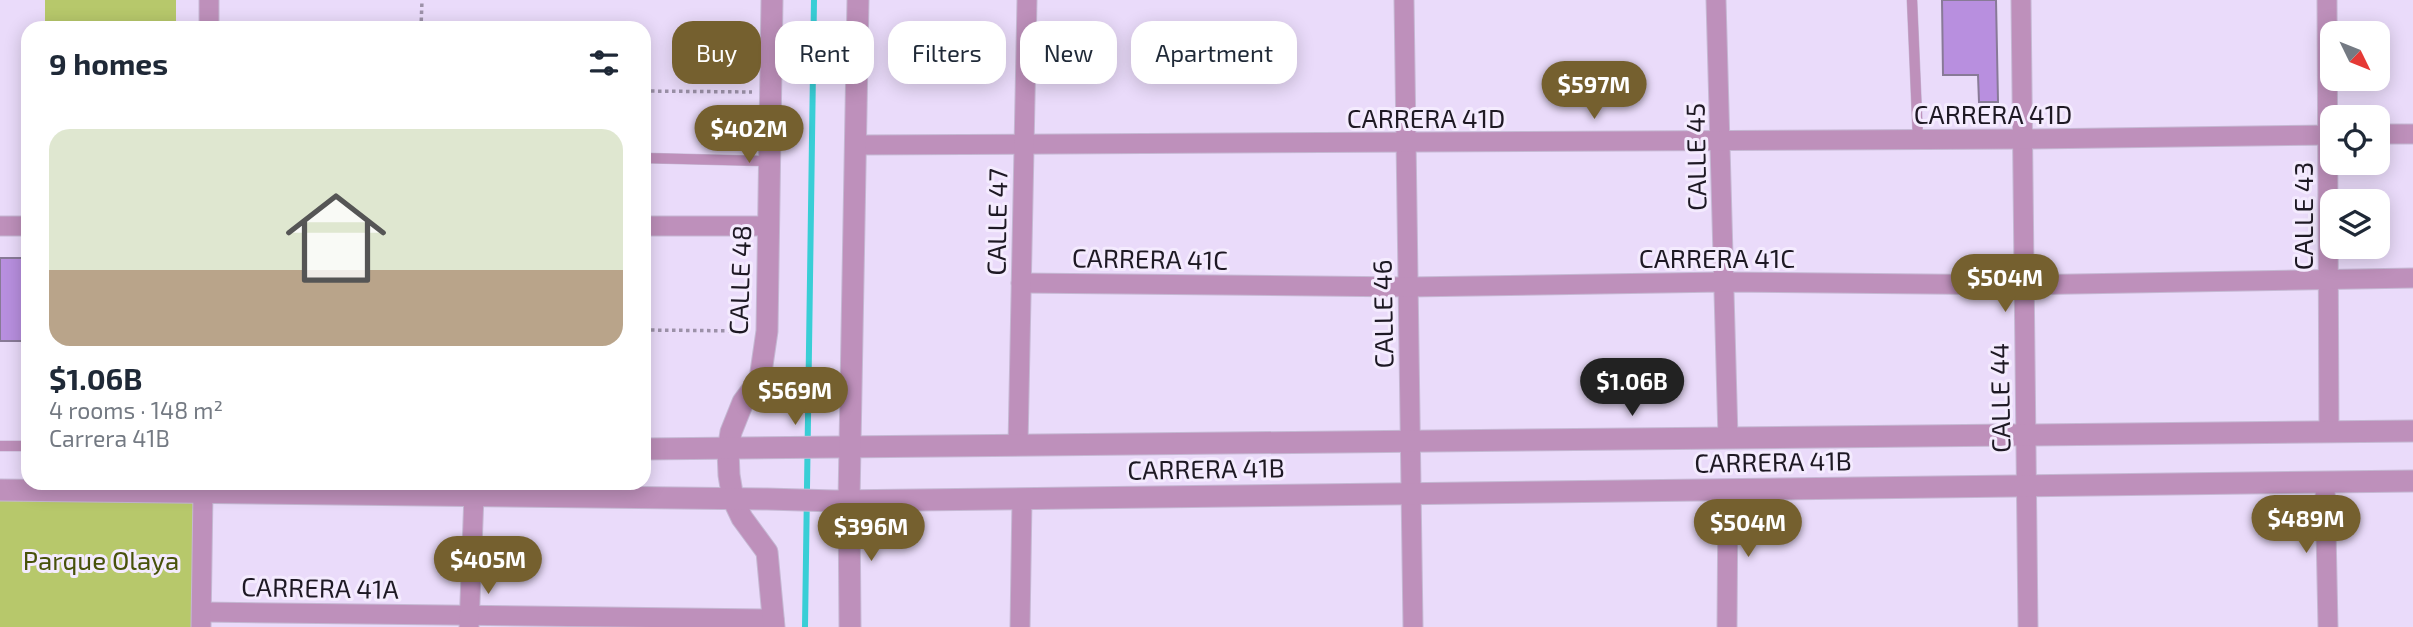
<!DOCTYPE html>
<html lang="en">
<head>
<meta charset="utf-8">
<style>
  body { margin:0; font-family:"Exo 2",sans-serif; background:#f6f6f7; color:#1f2937; height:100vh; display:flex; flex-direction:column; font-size:26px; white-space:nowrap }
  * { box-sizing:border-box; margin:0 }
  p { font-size:23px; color:#747a83 }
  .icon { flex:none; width:38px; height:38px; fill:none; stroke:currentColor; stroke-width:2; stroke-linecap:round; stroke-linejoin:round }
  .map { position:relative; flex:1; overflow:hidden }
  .details { position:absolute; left:21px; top:21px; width:630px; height:469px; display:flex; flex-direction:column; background:#fff; border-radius:21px; box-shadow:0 4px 18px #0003 }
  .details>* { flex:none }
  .top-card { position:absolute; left:672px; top:21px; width:665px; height:63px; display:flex; gap:14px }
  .needle { width:46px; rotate:133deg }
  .fabs { position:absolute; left:2320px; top:21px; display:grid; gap:14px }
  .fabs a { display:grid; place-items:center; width:70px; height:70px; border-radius:14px; background:#fff; box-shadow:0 4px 18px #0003; font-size:35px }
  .price { position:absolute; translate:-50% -60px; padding:0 16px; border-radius:24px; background:#75602f; color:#fff; font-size:23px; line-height:46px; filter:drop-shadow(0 2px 4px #0008) }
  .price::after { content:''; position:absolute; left:50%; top:42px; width:21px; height:16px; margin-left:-10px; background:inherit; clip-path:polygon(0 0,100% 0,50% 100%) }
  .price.on { background:#222; color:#fff }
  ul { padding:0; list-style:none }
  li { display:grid; align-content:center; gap:14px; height:371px; padding:0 28px }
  li span { display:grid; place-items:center; height:217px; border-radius:21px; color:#555 }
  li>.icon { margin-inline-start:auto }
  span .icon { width:126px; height:126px; fill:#fffc; stroke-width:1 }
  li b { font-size:30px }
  h2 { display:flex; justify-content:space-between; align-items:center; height:84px; padding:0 28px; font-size:30px }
  .pill { padding:0 24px; border-radius:21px; background:#fff; box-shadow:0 4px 18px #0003; font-size:24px; line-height:63px }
  .pill.on { background:#75602f; color:#fff }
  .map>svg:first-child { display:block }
</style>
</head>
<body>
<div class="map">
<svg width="2413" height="627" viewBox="0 0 2413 627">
  <rect width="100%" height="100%" fill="#eadbfa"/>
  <g fill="#b7c86b">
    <rect x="45" y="0" width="131" height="28"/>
    <path d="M0 490 203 491 201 627H0Z"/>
  </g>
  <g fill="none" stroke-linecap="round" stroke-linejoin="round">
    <path stroke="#39ced6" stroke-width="6" d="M805 627 814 0"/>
  </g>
  <g fill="#b88fdf" stroke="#887a97" stroke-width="2">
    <path d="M1942 0H1996L1998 102H1979L1978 75H1943Z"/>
    <rect x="0" y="258" width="28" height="83"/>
  </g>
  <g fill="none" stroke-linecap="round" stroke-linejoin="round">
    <defs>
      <g id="service">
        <path d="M1912 0 1918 140"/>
        <path d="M644 158 769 161"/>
        <path d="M0 446H28"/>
      </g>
      <g id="minor">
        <path d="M1404 0 1413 627"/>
        <path d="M1716 0 1728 438"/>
        <path d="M2021 0 2028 627"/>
        <path d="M2327 0 2329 432"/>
        <path d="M209 28V0"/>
        <path d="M2378 134H2413"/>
        <path d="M856 145 2023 139 2333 135"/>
        <path d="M0 226H28"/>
        <path d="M644 226H769"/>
        <path d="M1021 283 1408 287 1723 282 2024 285 2413 278"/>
        <path d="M1018 445 1027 0"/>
        <path d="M2325 482 2328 627"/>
        <path d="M202 612 774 619"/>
        <path d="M201 627 203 491"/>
        <path d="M469 627 474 495"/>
        <path d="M1020 627 1022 499"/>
        <path d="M1727 627 1728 490"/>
      </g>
      <g id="tertiary">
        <path d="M772 0 767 331 760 379 743 402 731 432 728 450 729 475 733 499 742 518 767 552 774 627"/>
        <path d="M644 449 2413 431"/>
        <path d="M0 490 767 499 835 501 2413 481"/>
        <path d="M850 627 849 501 858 0"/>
      </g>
    </defs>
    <use href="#service" stroke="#c5b8d3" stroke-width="11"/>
    <use href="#minor" stroke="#c5b8d3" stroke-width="21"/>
    <use href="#tertiary" stroke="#c5b8d3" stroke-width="23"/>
    <g stroke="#9c91a8" stroke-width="3.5" stroke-dasharray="3.5 3.5" stroke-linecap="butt">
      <path d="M421 28 422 0"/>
      <path d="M644 91 752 92"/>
      <path d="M644 330 748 331"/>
    </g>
    <use href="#service" stroke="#be90bb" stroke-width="10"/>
    <use href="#minor" stroke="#be90bb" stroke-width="19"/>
    <use href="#tertiary" stroke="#be90bb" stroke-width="21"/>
  </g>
  <g text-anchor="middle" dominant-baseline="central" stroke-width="6" stroke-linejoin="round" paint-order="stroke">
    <g font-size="26" fill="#1e1924" stroke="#f4ebfe">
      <text x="1993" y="113">CARRERA 41D</text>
      <text x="1426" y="117">CARRERA 41D</text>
      <text transform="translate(1695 157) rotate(-91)">CALLE 45</text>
      <text transform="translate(2302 216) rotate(-90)">CALLE 43</text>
      <text transform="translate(996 222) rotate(-89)">CALLE 47</text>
      <text x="1717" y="257">CARRERA 41C</text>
      <text transform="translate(1150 258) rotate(1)">CARRERA 41C</text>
      <text transform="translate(739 280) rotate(-88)">CALLE 48</text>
      <text transform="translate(1382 314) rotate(-91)">CALLE 46</text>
      <text transform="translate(1999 398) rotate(-91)">CALLE 44</text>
      <text transform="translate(1773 461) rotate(-1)">CARRERA 41B</text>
      <text transform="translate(1206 468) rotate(-1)">CARRERA 41B</text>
      <text transform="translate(320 587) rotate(1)">CARRERA 41A</text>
    </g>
    <g font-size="26" fill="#48520b" stroke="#f4ebfe">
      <text x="101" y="559">Parque Olaya</text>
    </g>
  </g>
</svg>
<div class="fabs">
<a><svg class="needle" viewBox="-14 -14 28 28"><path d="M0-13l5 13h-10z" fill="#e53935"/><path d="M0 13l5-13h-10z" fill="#747a83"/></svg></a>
<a><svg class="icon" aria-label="locate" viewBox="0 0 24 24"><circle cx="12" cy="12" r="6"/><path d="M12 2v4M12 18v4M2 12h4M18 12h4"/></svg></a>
<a><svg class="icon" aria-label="layers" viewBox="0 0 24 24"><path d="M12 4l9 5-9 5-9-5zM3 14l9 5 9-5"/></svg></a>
</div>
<b class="price" style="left:1594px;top:121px">$597M</b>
<b class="price" style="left:749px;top:165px">$402M</b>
<b class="price" style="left:2005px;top:314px">$504M</b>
<b class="price on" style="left:1632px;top:418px">$1.06B</b>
<b class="price" style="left:795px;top:427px">$569M</b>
<b class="price" style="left:2306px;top:555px">$489M</b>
<b class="price" style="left:1748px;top:559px">$504M</b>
<b class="price" style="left:871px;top:563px">$396M</b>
<b class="price" style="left:488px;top:596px">$405M</b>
<div class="top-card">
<a class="pill on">Buy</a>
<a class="pill">Rent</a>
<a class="pill">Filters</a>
<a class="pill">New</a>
<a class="pill">Apartment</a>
</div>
<section class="details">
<h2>9 homes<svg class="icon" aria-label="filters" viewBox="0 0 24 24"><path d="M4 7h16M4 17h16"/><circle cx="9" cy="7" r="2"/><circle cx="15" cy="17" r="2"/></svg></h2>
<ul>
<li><span style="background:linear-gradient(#dfe7d0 65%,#b9a48a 0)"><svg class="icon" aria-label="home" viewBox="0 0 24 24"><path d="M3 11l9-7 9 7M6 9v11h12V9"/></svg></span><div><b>$1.06B</b><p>4 rooms · 148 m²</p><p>Carrera 41B</p></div></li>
</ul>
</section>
</div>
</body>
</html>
